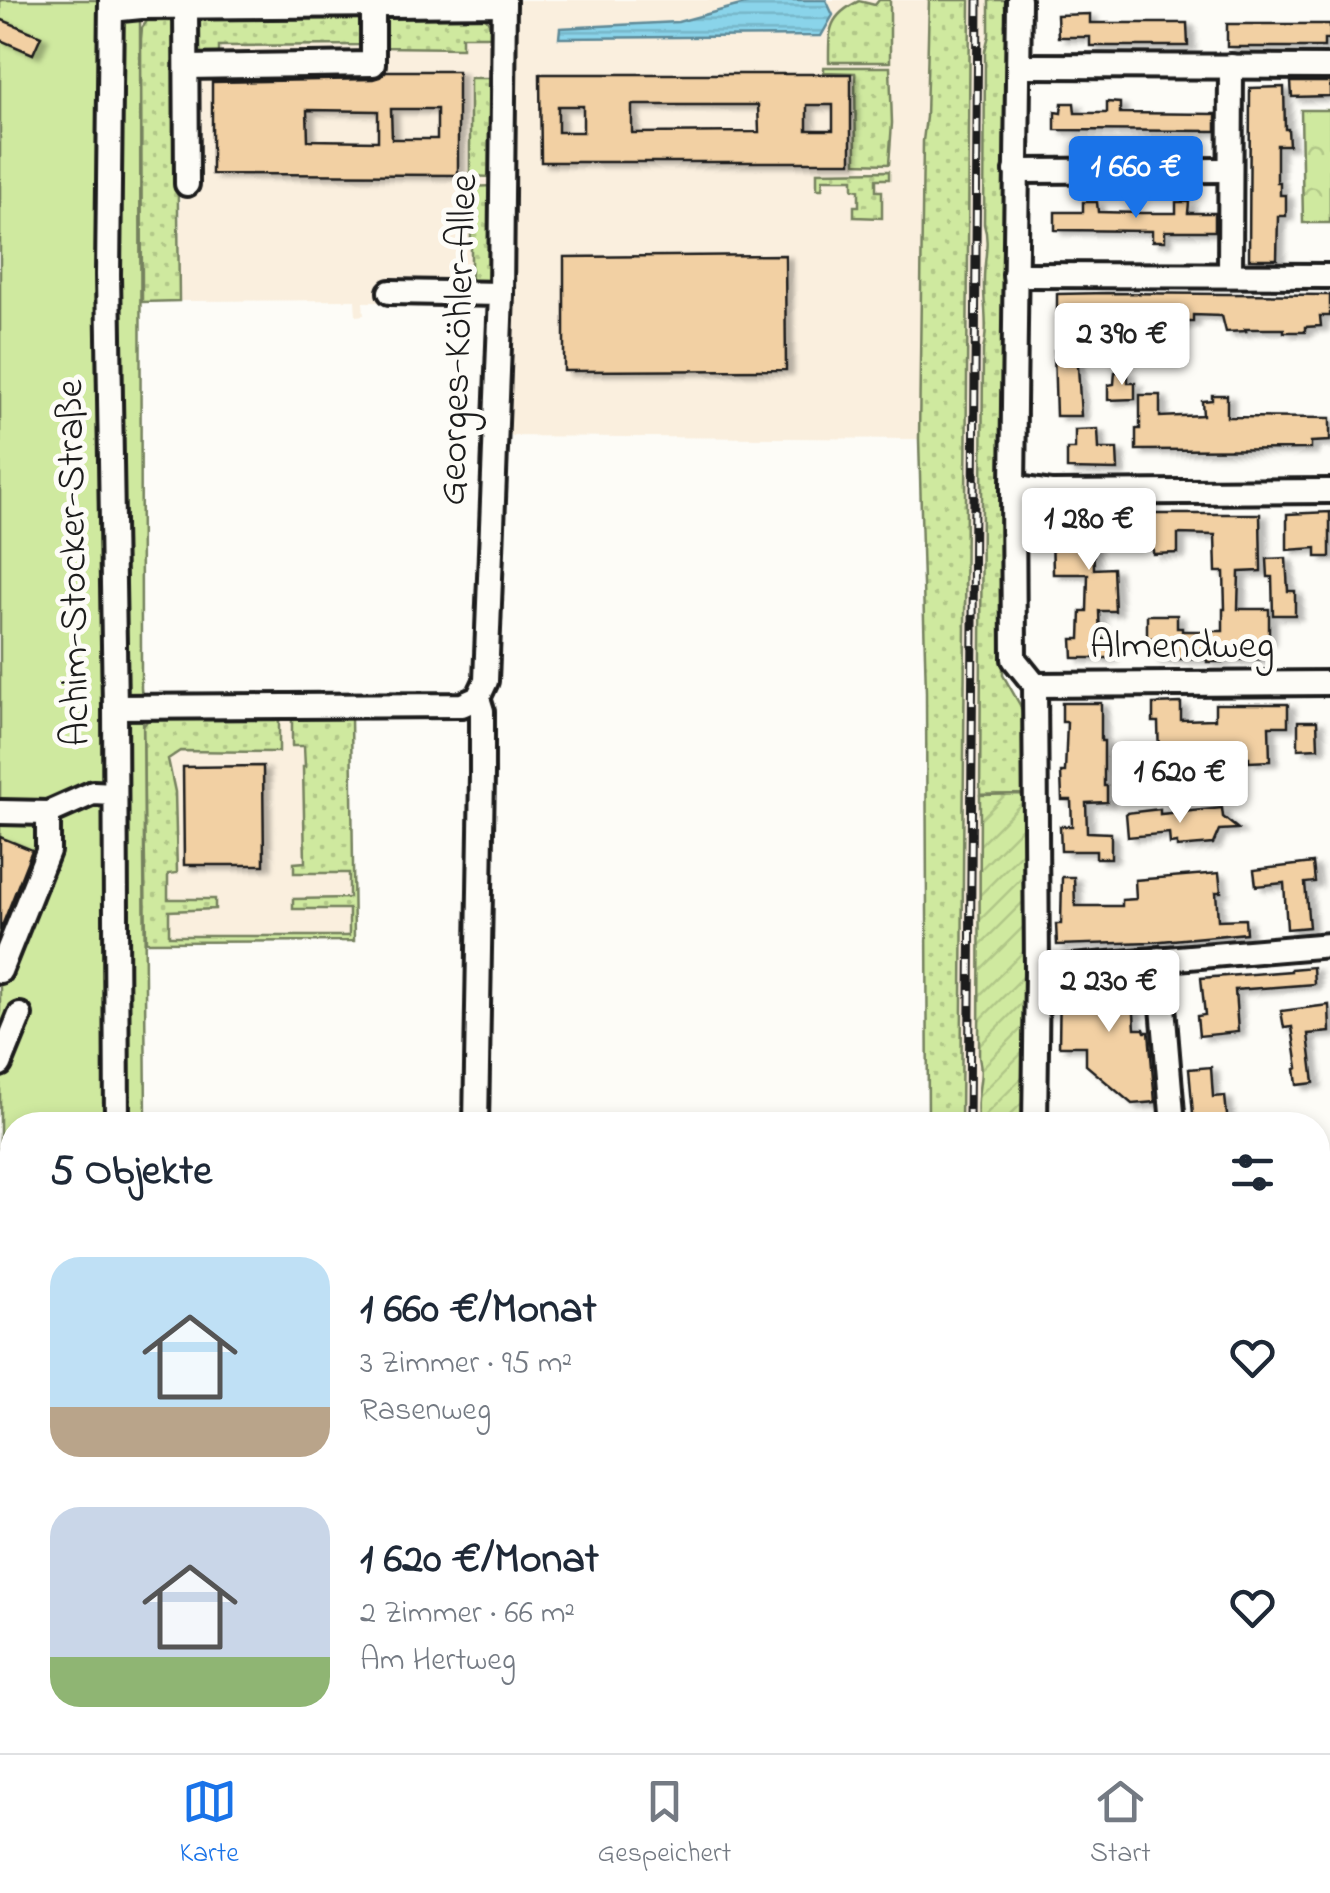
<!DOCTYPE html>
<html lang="de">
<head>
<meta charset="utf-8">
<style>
  body { margin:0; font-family:"Indie Flower",sans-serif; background:#f6f6f7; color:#1f2937; height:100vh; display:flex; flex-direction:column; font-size:38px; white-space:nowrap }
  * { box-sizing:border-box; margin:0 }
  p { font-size:32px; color:#747a83 }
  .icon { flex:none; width:55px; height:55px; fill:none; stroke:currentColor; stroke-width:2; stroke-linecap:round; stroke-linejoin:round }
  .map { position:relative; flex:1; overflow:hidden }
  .side { position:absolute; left:0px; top:1112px; width:1330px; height:642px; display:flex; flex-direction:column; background:#fff; border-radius:40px 40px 0 0; box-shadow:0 5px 15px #0003 }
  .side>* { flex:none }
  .price { position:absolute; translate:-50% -85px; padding:0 22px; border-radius:10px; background:#fff; color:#222; font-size:32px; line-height:65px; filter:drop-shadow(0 2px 5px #0008) }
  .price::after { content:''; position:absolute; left:50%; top:60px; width:30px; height:22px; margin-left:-15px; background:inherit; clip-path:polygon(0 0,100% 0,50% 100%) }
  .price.current { background:#1a73e8; color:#fff }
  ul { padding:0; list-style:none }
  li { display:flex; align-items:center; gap:30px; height:250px; padding:0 50px }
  li span { display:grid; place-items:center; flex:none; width:280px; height:200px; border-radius:30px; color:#555 }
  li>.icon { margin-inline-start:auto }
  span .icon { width:120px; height:120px; fill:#fffc; stroke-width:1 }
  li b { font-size:42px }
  h2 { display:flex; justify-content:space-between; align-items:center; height:120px; padding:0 50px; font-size:42px }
  .menu { display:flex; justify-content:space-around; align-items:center; height:140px; border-top:2px solid #e0e1e3; background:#fff; font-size:28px; color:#747a83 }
  .menu a { display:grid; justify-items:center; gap:5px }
  .menu .current { color:#1a73e8 }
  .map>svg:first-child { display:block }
</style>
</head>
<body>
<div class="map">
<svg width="1330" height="1753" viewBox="0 0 1330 1753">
  <defs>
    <pattern id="grass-dots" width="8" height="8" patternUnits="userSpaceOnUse" patternTransform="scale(2.5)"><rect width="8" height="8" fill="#cfe99f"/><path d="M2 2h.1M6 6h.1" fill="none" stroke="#b1c788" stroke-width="1.8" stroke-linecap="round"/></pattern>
    <pattern id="forest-firs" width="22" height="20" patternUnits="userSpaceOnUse" patternTransform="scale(2.5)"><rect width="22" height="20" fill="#cfe99f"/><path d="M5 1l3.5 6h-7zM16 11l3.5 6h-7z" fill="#b1c788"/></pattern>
    <pattern id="park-crowns" width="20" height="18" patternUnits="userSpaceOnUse" patternTransform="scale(2.5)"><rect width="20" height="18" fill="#cfe99f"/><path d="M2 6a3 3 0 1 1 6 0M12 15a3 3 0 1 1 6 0" fill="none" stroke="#b1c788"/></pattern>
    <pattern id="garden-furrows" width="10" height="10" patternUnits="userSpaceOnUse" patternTransform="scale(2.5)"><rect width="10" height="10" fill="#cfe99f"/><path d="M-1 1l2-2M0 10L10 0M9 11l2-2" fill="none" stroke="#b1c788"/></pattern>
    <pattern id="water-rules" width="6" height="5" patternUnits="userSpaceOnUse" patternTransform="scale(2.5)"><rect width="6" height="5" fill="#8ad4ea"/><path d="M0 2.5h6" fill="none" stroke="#76b5c8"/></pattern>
    <filter id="shadow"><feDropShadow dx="7" dy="4" stdDeviation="2.5" flood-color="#0004"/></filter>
  </defs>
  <rect width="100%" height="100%" fill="#fdfcf7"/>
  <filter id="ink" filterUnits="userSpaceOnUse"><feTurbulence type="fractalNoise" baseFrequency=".01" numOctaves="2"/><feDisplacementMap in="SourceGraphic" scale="20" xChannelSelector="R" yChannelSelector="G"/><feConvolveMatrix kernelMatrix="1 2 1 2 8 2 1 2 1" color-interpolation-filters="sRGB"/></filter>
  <g filter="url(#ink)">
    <g fill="#faefde">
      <path d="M141 0H929L926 117 923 141 919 439 485 436 489 303 363 302 364 315 356 316 355 300 179 301 180 188 142 28 141 39Z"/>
      <path d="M970 0H989V35L985 51 984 224 987 234 984 261 983 311 987 336 983 350 979 1057 982 1070V1082L978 1096V1125H961Z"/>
      <path d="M143 698 351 699 354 941 146 942Z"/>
    </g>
    <g fill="url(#grass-dots)" stroke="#76825e" stroke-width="2.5">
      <path d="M879 0H890V62H829C829 30 828 16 859 1L875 5Z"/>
      <path d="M929 0H970L961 1125H928L926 692 919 439 923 141 926 117Z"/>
      <path d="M989 0H1008L1006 54 1012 64 1003 675 1020 705 1025 722 1027 794 980 795 983 350C989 327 983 303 984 279 984 260 990 242 984 224L985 51 989 35Z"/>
      <path d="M479 13C489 19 491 25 491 36H462V48L381 47 383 22 387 16Z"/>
      <path d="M350 14C365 19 364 30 365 45L219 46V57H203L196 51 195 27 201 18Z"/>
      <path d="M147 21H173L176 25 179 301 142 302 141 39 142 28Z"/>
      <path d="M824 67H890L892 123 889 164 856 163 855 73 824 72Z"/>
      <path d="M470 78H491L490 177 470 176Z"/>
      <path d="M889 171V179H876V191H882V218L854 217V206H859V190L853 189V179H823L822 189H817V172Z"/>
      <path d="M491 186 490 287 471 286V187Z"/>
      <path d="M351 717 354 941 146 942 143 726 148 720H279V752L180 751 168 759 175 792 177 873 168 874V899H215V909L169 911V936H349V909H293V899L349 898V873H294V863L305 862 303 767H305L304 746H292V718Z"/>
    </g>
    <path fill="url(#forest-firs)" stroke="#76825e" stroke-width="2.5" d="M958 1742V1753H196L186 1743Z"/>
    <g fill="url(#park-crowns)" stroke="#76825e" stroke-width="2.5">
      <path d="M1301 110H1330V223H1303Z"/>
      <path d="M0 1453H12V1742L186 1743 196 1753H0Z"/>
    </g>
    <path fill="url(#garden-furrows)" stroke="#76825e" stroke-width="2.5" d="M1027 794 1023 1125H978C978 1116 977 1107 978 1099 979 1082 983 1075 979 1057L980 795Z"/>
    <path fill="#cfe99f" stroke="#76825e" stroke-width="2.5" d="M0 0H140L141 688 143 707 146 1125H12V1376H0Z"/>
    <path fill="url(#water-rules)" stroke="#5e8a98" stroke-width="2.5" d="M759 0H826L833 15 821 36 559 38 560 28 678 22Z"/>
    <g fill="#f2d0a3" stroke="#1c1c1c" stroke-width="2.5" fill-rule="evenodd" filter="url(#shadow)">
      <path d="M1090 14V23H1187L1188 46H1090V37H1058L1057 15Z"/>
      <path d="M0 19 41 36 33 54 0 40Z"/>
      <path d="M1227 24H1330V39H1324V47H1227Z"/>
      <path d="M386 71H458V175L212 174V82L373 79 380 77ZM391 109H437V139H392ZM307 110 378 111V141L308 140Z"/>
      <path d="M540 74H851V162H541ZM632 105H758L759 132 632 133ZM807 105H833V130H807ZM558 106H583V132H558Z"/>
      <path d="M1291 82H1330V96L1292 97Z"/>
      <path d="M1284 87 1285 129H1288L1289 145H1277V182H1280V195H1286V216H1278L1277 259H1249L1250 88Z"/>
      <path d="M1107 102 1120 103V113L1216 114V131L1055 130V112L1061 113 1062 103H1074L1075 113H1107Z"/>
      <path d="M1083 202H1097L1098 212 1142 213H1176V202H1189L1188 213H1215V231H1165V241H1152V231L1055 230V212H1083Z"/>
      <path d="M785 255 786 370 564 371V257Z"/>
      <path d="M1107 293 1330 295V316H1320L1321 326 1305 327V332H1284V329H1245L1246 331 1226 332 1222 316 1193 315V322H1183V324H1141V329H1119V317L1057 318V294Z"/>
      <path d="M1054 350H1077L1081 416H1056Z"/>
      <path d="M1115 372H1128V383H1135V399L1108 400V385L1114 384Z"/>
      <path d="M1140 395H1160V417L1203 415 1202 401 1212 400V395H1227V417L1330 418V441L1311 442V449L1136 450V429H1140Z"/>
      <path d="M1098 429 1099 449H1117L1118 470 1067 469V449H1075V430Z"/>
      <path d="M1330 512V557H1316V548L1287 550V514Z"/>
      <path d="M1102 513 1127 514V537L1093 536 1094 569 1113 568 1115 611H1099L1100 639H1110V658H1073L1072 639H1080L1081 611H1087L1088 574H1053L1052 532H1065L1064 514Z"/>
      <path d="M1152 514H1260L1261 571 1239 572 1238 609H1269V640L1262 641V659L1222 660V662H1207V659H1153V638H1147V615H1177V628H1182V631H1223V609H1225L1224 572H1216L1215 535 1178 534V553L1153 554Z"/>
      <path d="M1286 558 1288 591H1295V615H1273L1272 577H1268L1267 559Z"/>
      <path d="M1062 703H1101V741H1104V786H1107V802L1086 803 1087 832 1111 833V858H1096V851H1061L1060 826H1072L1071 800H1062L1061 772H1065L1067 722H1062Z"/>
      <path d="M1181 703V720L1215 719V704H1288V726H1269L1270 761 1249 762V757H1230V755L1198 756V771H1167L1168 759H1159L1158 722H1153V704Z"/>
      <path d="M1298 721H1317L1318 748 1298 749Z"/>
      <path d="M263 766 264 865H184L183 767Z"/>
      <path d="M1222 808 1223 817 1238 829 1219 830 1213 844 1177 847V843L1170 844 1169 833 1128 837 1126 813 1160 809V814Z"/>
      <path d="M0 837 32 850 0 931Z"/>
      <path d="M1313 863 1315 882 1305 883 1309 927 1287 929 1284 883 1256 886 1254 870Z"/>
      <path d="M1219 873 1221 892H1216L1218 920 1245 919 1246 933 1151 942 1057 945 1056 924H1061L1062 877H1074L1075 906H1122V900L1136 899 1135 880Z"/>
      <path d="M1313 967 1314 984 1235 990 1238 1032 1199 1036 1197 1016 1205 1015 1201 978 1291 971V969Z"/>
      <path d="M1081 982V985L1108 984V982H1144V997L1133 998 1135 1029H1144L1145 1032H1149L1155 1102 1132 1104 1086 1065V1046H1059L1060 983Z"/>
      <path d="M1329 1005 1330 1032 1308 1034 1314 1083 1297 1085 1295 1069 1298 1068 1292 1027 1284 1028 1281 1011Z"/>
      <path d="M1211 1067 1213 1097 1225 1096 1228 1125H1194L1189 1069Z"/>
      <path d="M1330 1176V1241L1318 1242V1177Z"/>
      <path d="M1318 1355H1326L1330 1406 1318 1408Z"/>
    </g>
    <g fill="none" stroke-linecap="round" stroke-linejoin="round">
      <defs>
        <g id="minor">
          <path d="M111 0 108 275 115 707 117 1125"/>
          <path d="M1019 0 1013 487 1014 659 1035 685 1037 970 1035 1125"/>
          <path d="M186 7 187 184"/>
          <path d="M111 10 141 7 504 4"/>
          <path d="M1019 66 1330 67"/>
          <path d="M187 67 373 64V5"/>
          <path d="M1016 171 1230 170"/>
          <path d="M1015 275 1330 276"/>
          <path d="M1230 275 1231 66"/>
          <path d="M390 292 501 294"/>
          <path d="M1013 487 1052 493 1330 491"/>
          <path d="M1035 685 1330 683"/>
          <path d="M115 707 462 705 478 698 486 681 501 294 504 0"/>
          <path d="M0 812 48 813 93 793 115 794"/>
          <path d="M1159 959 1173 1125"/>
          <path d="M1037 970 1330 945"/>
          <path d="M0 971 48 851V813"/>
          <path d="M0 1064 20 1015"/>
          <path d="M476 1125 482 774V711L478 698"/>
          <path d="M1318 1264 1330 1263"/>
          <path d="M0 1354 12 1353"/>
          <path d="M1318 1429 1330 1428"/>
          <path d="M1318 1620 1330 1622"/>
          <path d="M1236 1753 1237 1742"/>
        </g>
      </defs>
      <use href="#minor" stroke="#1c1c1c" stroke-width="30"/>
      <use href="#minor" stroke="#fdfcf7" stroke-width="22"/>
      <defs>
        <g id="rail">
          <path d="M969 1125 978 0"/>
          <path d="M966 1753V1742"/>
        </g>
      </defs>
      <use href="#rail" stroke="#1c1c1c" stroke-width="9"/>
      <use href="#rail" stroke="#fdfcf7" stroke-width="5" stroke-dasharray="15" stroke-linecap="butt"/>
    </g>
  </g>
  <g text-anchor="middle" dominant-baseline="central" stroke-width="10" stroke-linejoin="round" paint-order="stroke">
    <g font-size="40" fill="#1c1c1c" stroke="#fdfcf7">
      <text transform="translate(460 340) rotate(-88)">Georges-Köhler-Allee</text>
      <text transform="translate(75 563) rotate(-91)">Achim-Stocker-Straße</text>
      <text x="1182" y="647">Almendweg</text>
    </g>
  </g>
</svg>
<b class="price current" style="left:1136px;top:221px">1 660 €</b>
<b class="price" style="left:1122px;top:388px">2 390 €</b>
<b class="price" style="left:1089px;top:573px">1 280 €</b>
<b class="price" style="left:1180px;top:826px">1 620 €</b>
<b class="price" style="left:1109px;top:1035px">2 230 €</b>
<section class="side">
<h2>5 Objekte<svg class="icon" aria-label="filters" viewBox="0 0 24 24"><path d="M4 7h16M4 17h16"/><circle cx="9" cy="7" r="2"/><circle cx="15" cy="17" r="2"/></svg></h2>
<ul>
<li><span style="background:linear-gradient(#bfe0f5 75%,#b9a48a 0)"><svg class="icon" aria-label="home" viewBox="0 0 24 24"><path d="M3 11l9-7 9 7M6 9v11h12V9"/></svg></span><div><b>1 660 €/Monat</b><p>3 Zimmer · 95 m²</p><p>Rasenweg</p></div><svg class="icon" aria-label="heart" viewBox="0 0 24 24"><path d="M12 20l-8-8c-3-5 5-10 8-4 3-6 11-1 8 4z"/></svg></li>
<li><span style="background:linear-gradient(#c9d6e8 75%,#8fb573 0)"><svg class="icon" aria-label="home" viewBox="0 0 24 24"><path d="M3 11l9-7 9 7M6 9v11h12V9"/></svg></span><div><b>1 620 €/Monat</b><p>2 Zimmer · 66 m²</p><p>Am Hertweg</p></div><svg class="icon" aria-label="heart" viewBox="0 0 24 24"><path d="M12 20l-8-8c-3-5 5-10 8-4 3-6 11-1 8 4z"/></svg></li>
</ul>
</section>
</div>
<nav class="menu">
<a class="current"><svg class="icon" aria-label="map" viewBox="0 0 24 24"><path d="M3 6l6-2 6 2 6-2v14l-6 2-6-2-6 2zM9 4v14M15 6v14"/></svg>Karte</a>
<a><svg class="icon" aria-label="saved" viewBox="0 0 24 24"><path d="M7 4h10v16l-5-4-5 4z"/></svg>Gespeichert</a>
<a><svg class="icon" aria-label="home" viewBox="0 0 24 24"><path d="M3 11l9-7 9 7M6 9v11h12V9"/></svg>Start</a>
</nav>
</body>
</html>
